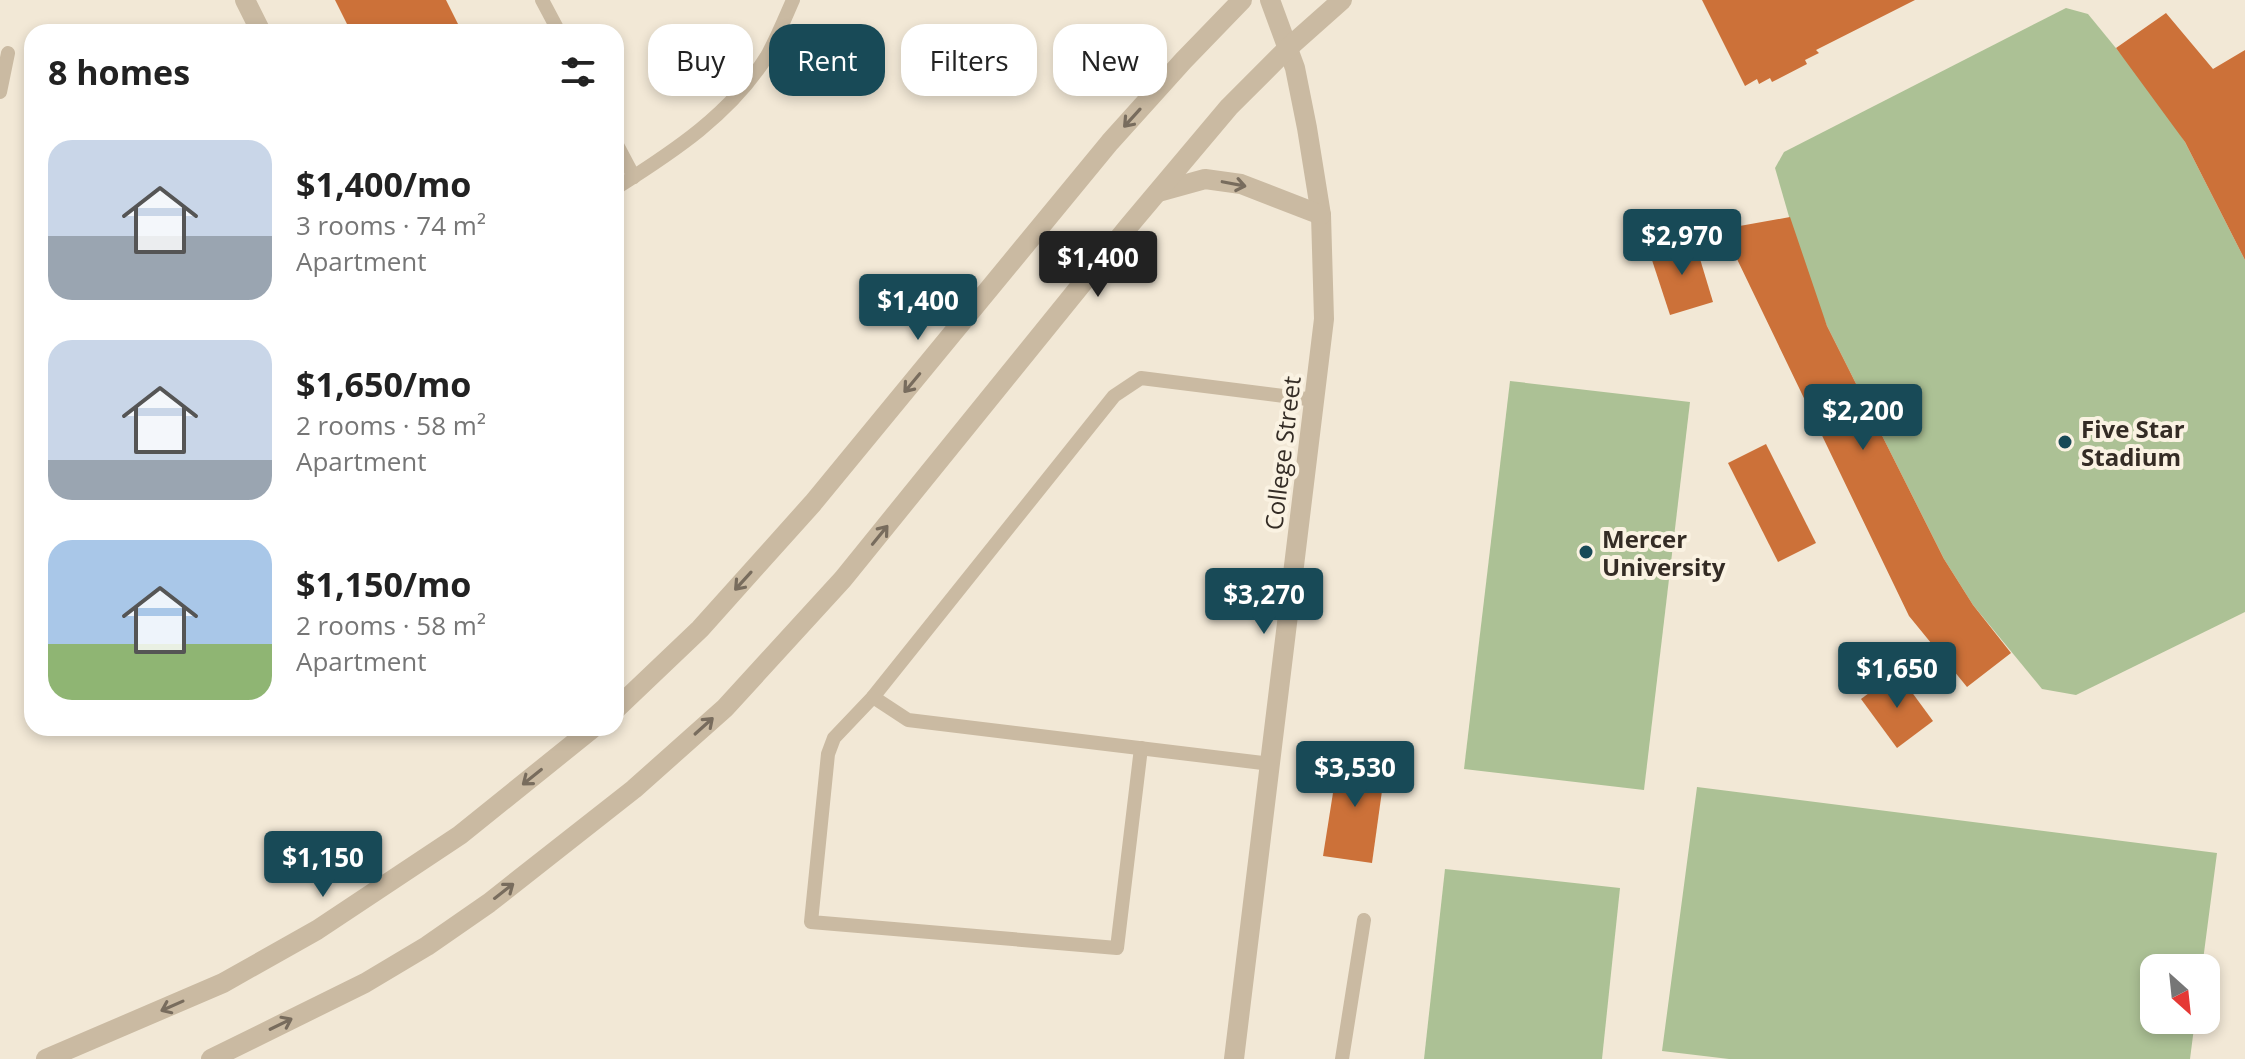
<!DOCTYPE html>
<html lang="en">
<head>
<meta charset="utf-8">
<style>
  body { margin:0; font-family:"Open Sans",sans-serif; background:#f2f2f2; color:#222; height:100vh; display:flex; flex-direction:column; font-size:30px; white-space:nowrap }
  * { box-sizing:border-box; margin:0 }
  p { font-size:26px; color:#767676 }
  .icon { flex:none; width:44px; height:44px; fill:none; stroke:currentColor; stroke-width:2; stroke-linecap:round; stroke-linejoin:round }
  .map { position:relative; flex:1; overflow:hidden }
  .side { position:absolute; left:24px; top:24px; width:600px; height:712px; display:flex; flex-direction:column; background:#fff; border-radius:24px; box-shadow:0 4px 12px #0003 }
  .side>* { flex:none }
  .guide { position:absolute; left:648px; top:24px; width:760px; height:72px; display:flex; gap:16px }
  .needle { width:52px; rotate:153deg }
  .fabs { position:absolute; left:2140px; top:954px; display:grid; gap:16px }
  .fabs a { display:grid; place-items:center; width:80px; height:80px; border-radius:16px; background:#fff; box-shadow:0 4px 12px #0003; font-size:40px }
  .price { position:absolute; translate:-50% -68px; padding:0 18px; border-radius:8px; background:#184a57; color:#fff; font-size:26px; line-height:52px; filter:drop-shadow(0 2px 4px #0008) }
  .price::after { content:''; position:absolute; left:50%; top:48px; width:24px; height:18px; margin-left:-12px; background:inherit; clip-path:polygon(0 0,100% 0,50% 100%) }
  .price.current { background:#222; color:#fff }
  ul { padding:0; list-style:none }
  li { display:flex; align-items:center; gap:24px; height:200px; padding:0 24px }
  li span { display:grid; place-items:center; flex:none; width:224px; height:160px; border-radius:24px; color:#555 }
  li>.icon { margin-inline-start:auto }
  span .icon { width:96px; height:96px; fill:#fffc; stroke-width:1 }
  li b { font-size:34px }
  h2 { display:flex; justify-content:space-between; align-items:center; height:96px; padding:0 24px; font-size:34px }
  .tag { padding:0 28px; border-radius:24px; background:#fff; box-shadow:0 4px 12px #0003; font-size:28px; line-height:72px }
  .tag.current { background:#184a57; color:#fff }
  .map>svg:first-child { display:block }
</style>
</head>
<body>
<div class="map">
<svg width="2245" height="1059" viewBox="0 0 2245 1059">
  <rect width="100%" height="100%" fill="#f2e8d6"/>
  <g fill="#acc195">
    <path d="M2066 8 2088 14 2156 97 2185 142 2245 260V612L2076 695 2042 689 1973 605 1944 559 1827 326 1805 272 1775 168 1784 152Z"/>
    <path d="M1510 381 1690 402 1644 790 1464 769Z"/>
    <path d="M1697 787 2217 853 2202 968H2154V1020H2195L2190 1059H1729L1662 1051Z"/>
    <path d="M1445 869 1620 888 1602 1059H1424Z"/>
  </g>
  <g fill="#cc7139">
    <path d="M335 0H446L462 32H351Z"/>
    <path d="M1702 0H1915L1816 50 1819 53 1805 60 1807 64 1772 82 1770 78 1759 84 1757 79 1745 86Z"/>
    <path d="M2166 13 2213 69 2245 50V260L2185 142 2116 48Z"/>
    <path d="M1790 217 1827 326 1944 559 1973 605 2011 653 1967 687 1909 616 1736 257 1734 227Z"/>
    <path d="M1694 239 1713 302 1670 315 1650 254Z"/>
    <path d="M1766 444 1816 543 1778 562 1728 463Z"/>
    <path d="M1897 672 1933 721 1897 748 1861 699Z"/>
    <path d="M1339 755 1386 762 1372 863 1323 856Z"/>
  </g>
  <g fill="none" stroke-linecap="round" stroke-linejoin="round">
    <g stroke="#cabaa2" stroke-width="14">
      <path d="M542 0 559 32"/>
      <path d="M0 92 8 53"/>
      <path d="M616 143 634 177"/>
      <path d="M616 188C673 152 731 114 767 56 777 38 785 18 793 0"/>
      <path d="M873 697 834 738 828 754 811 922 1117 948 1141 748"/>
      <path d="M1271 764 908 720 873 697 1114 396 1141 378 1315 400"/>
      <path d="M1342 1059 1364 920"/>
    </g>
    <g stroke="#cabaa2" stroke-width="20">
      <path d="M245 0 261 32"/>
      <path d="M1234 1059 1324 319 1321 215 1307 128 1295 68 1270 0"/>
    </g>
    <g stroke="#cabaa2" stroke-width="20">
      <path d="M1158 192 1205 179 1241 184 1321 215"/>
      <path d="M616 709 700 629 813 503 1110 142 1183 61 1242 0"/>
      <path d="M46 1059 223 983 317 930 460 835 593 728"/>
      <path d="M211 1059 365 983 427 946 489 903 634 789 725 708 843 579 1128 227 1229 107 1288 48 1342 0"/>
    </g>
  </g>
  <defs><path id="oneway-shaft" d="M-6 0H5M1.5-3L5.5 0L1.5 3" fill="none" stroke-width="1.6" stroke-linecap="round" stroke-linejoin="round" transform="scale(2)"/></defs>
  <g stroke="#786c5d">
    <use href="#oneway-shaft" transform="translate(1132 118) rotate(132)"/>
    <use href="#oneway-shaft" transform="translate(1234 184) rotate(11)"/>
    <use href="#oneway-shaft" transform="translate(912 383) rotate(130)"/>
    <use href="#oneway-shaft" transform="translate(880 535) rotate(-51)"/>
    <use href="#oneway-shaft" transform="translate(743 581) rotate(132)"/>
    <use href="#oneway-shaft" transform="translate(704 726) rotate(-42)"/>
    <use href="#oneway-shaft" transform="translate(532 777) rotate(141)"/>
    <use href="#oneway-shaft" transform="translate(504 891) rotate(-38)"/>
    <use href="#oneway-shaft" transform="translate(172 1006) rotate(156)"/>
    <use href="#oneway-shaft" transform="translate(281 1024) rotate(-26)"/>
  </g>
  <g fill="#184a57" stroke="#faf2e2" stroke-width="3">
    <circle cx="2065" cy="442" r="8"/>
    <circle cx="1586" cy="552" r="8"/>
  </g>
  <g text-anchor="middle" dominant-baseline="central" stroke-width="8" stroke-linejoin="round" paint-order="stroke">
    <g font-size="24" font-weight="bold" fill="#342c25" stroke="#faf2e2" text-anchor="start">
      <text x="2081" y="428">Five Star<tspan x="2081" dy="28">Stadium</tspan></text>
      <text x="1602" y="538">Mercer<tspan x="1602" dy="28">University</tspan></text>
    </g>
    <g font-size="24" fill="#342c25" stroke="#faf2e2">
      <text transform="translate(1282 453) rotate(-83)">College Street</text>
    </g>
  </g>
</svg>
<div class="fabs">
<a><svg class="needle" viewBox="-14 -14 28 28"><path d="M0-13l5 13h-10z" fill="#e53935"/><path d="M0 13l5-13h-10z" fill="#767676"/></svg></a>
</div>
<b class="price" style="left:1682px;top:277px">$2,970</b>
<b class="price current" style="left:1098px;top:299px">$1,400</b>
<b class="price" style="left:918px;top:342px">$1,400</b>
<b class="price" style="left:1863px;top:452px">$2,200</b>
<b class="price" style="left:1264px;top:636px">$3,270</b>
<b class="price" style="left:1897px;top:710px">$1,650</b>
<b class="price" style="left:1355px;top:809px">$3,530</b>
<b class="price" style="left:323px;top:899px">$1,150</b>
<div class="guide">
<a class="tag">Buy</a>
<a class="tag current">Rent</a>
<a class="tag">Filters</a>
<a class="tag">New</a>
</div>
<section class="side">
<h2>8 homes<svg class="icon" aria-label="filters" viewBox="0 0 24 24"><path d="M4 7h16M4 17h16"/><circle cx="9" cy="7" r="2"/><circle cx="15" cy="17" r="2"/></svg></h2>
<ul>
<li><span style="background:linear-gradient(#c9d6e8 60%,#9aa5b1 0)"><svg class="icon" aria-label="home" viewBox="0 0 24 24"><path d="M3 11l9-7 9 7M6 9v11h12V9"/></svg></span><div><b>$1,400/mo</b><p>3 rooms · 74 m²</p><p>Apartment</p></div></li>
<li><span style="background:linear-gradient(#c9d6e8 75%,#9aa5b1 0)"><svg class="icon" aria-label="home" viewBox="0 0 24 24"><path d="M3 11l9-7 9 7M6 9v11h12V9"/></svg></span><div><b>$1,650/mo</b><p>2 rooms · 58 m²</p><p>Apartment</p></div></li>
<li><span style="background:linear-gradient(#a9c7e8 65%,#8fb573 0)"><svg class="icon" aria-label="home" viewBox="0 0 24 24"><path d="M3 11l9-7 9 7M6 9v11h12V9"/></svg></span><div><b>$1,150/mo</b><p>2 rooms · 58 m²</p><p>Apartment</p></div></li>
</ul>
</section>
</div>
</body>
</html>
